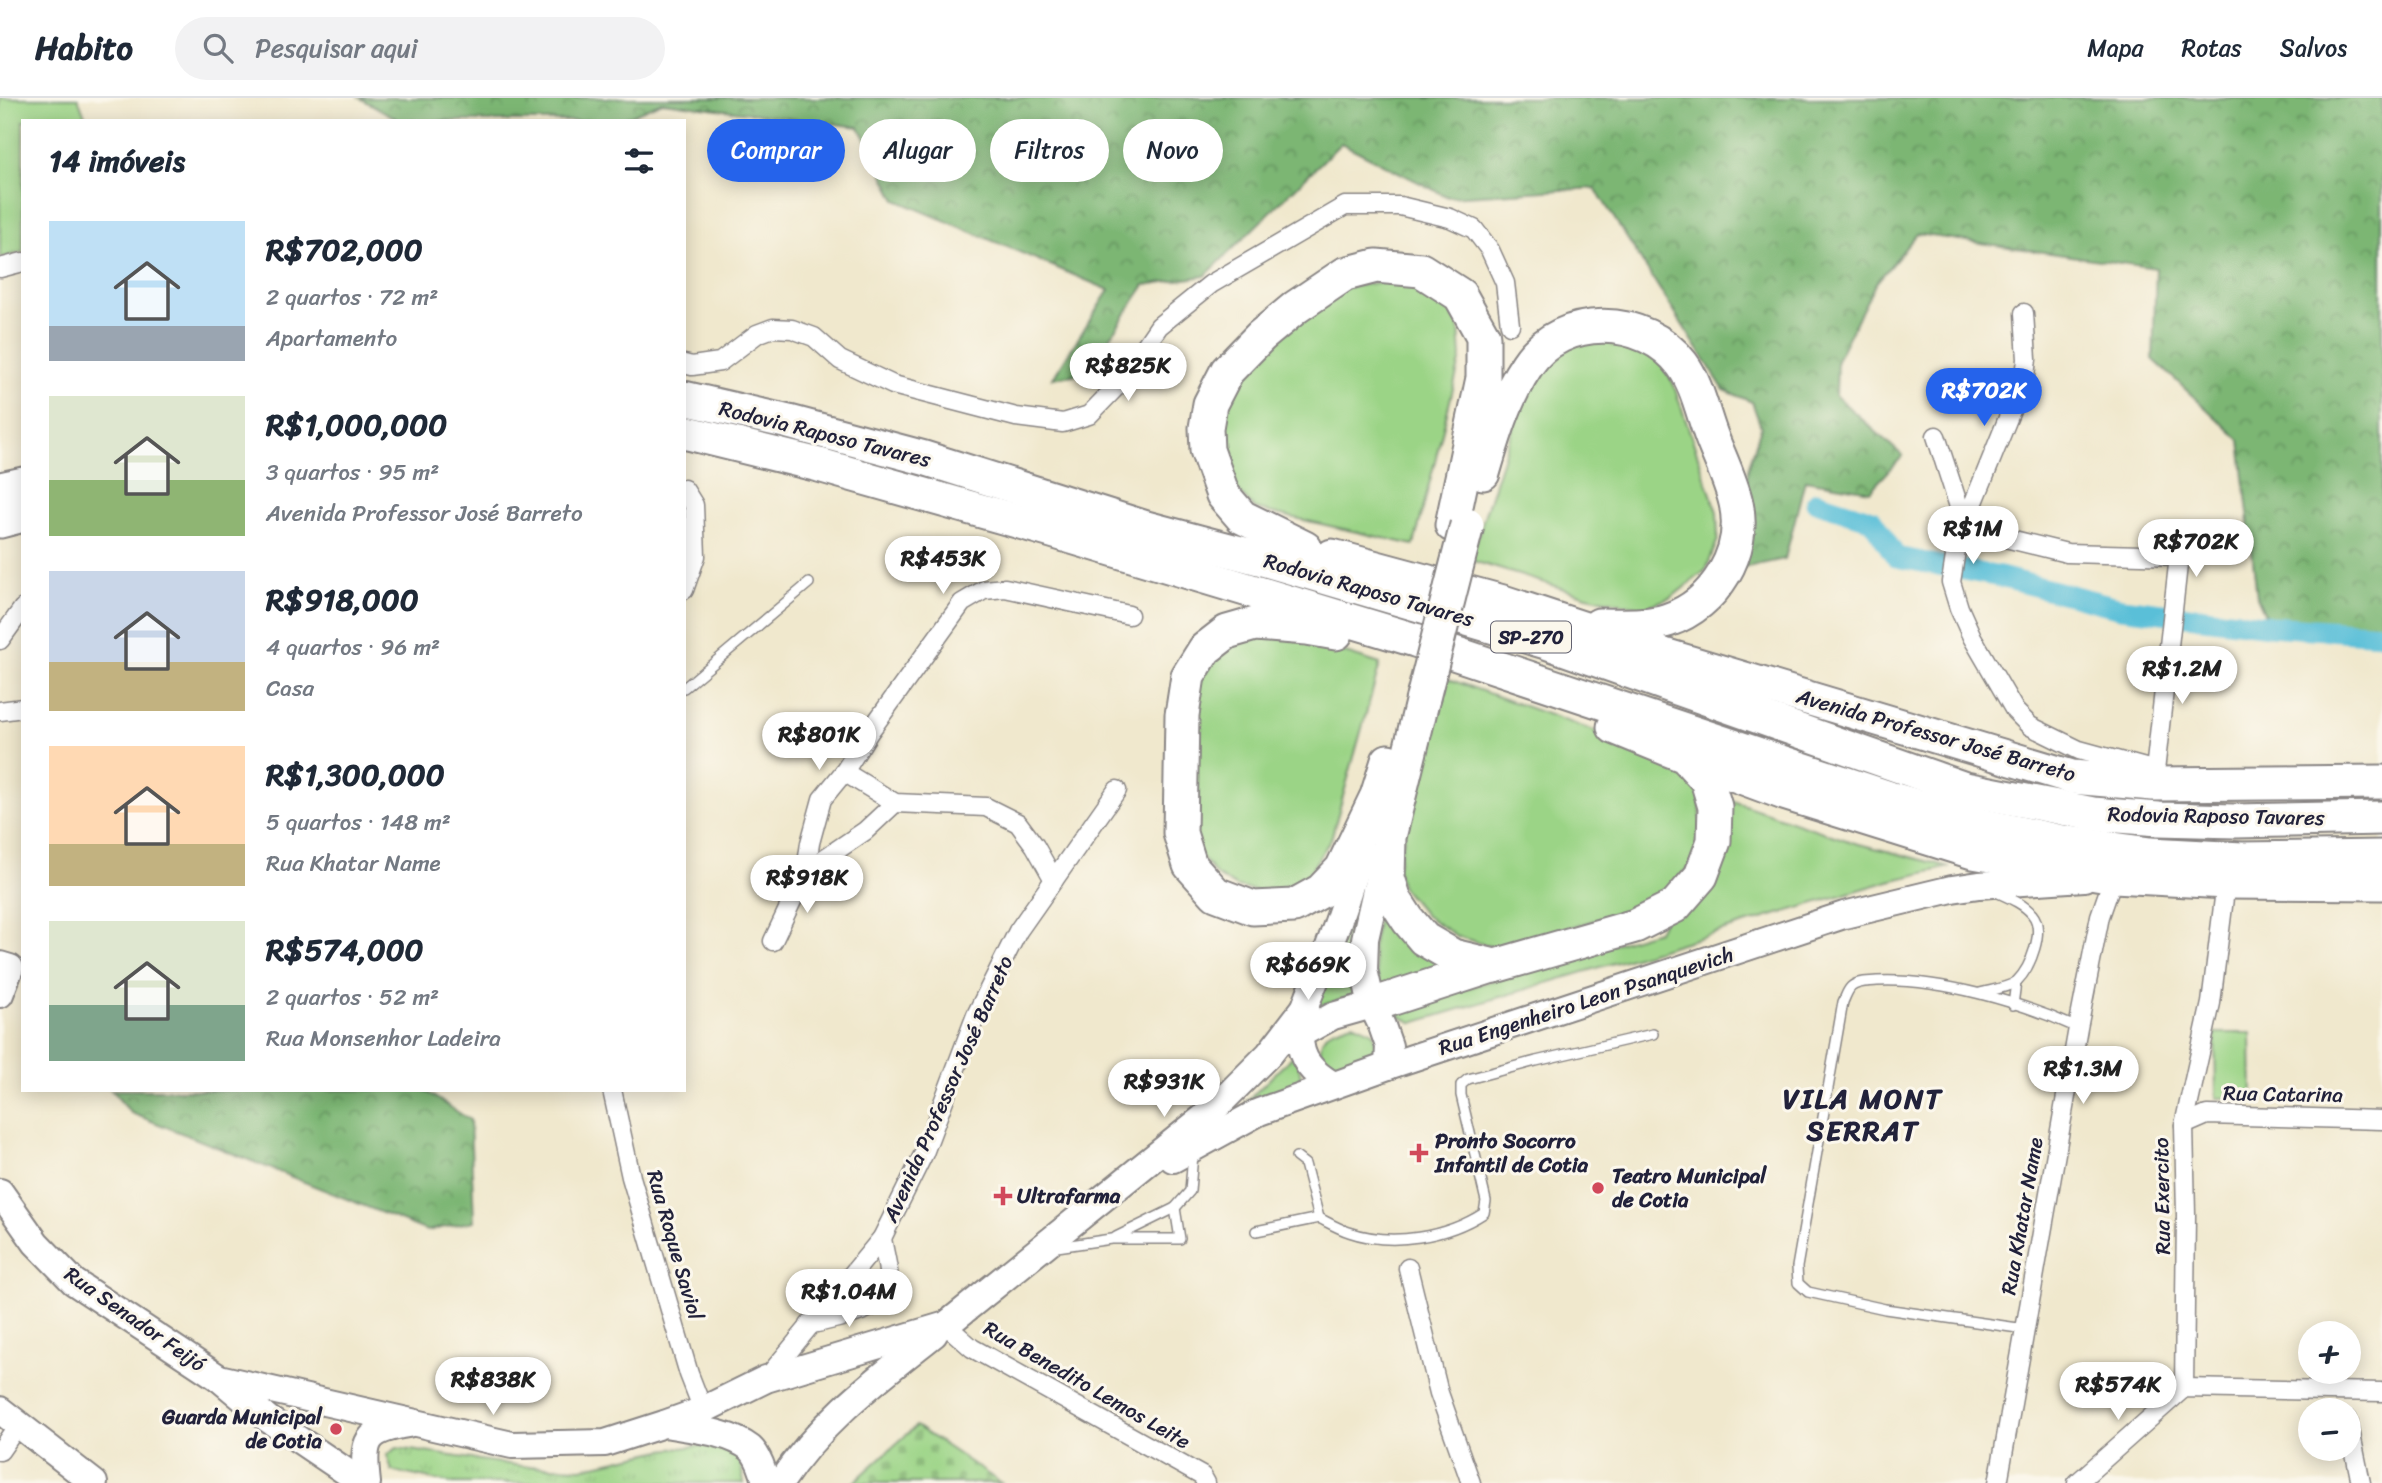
<!DOCTYPE html>
<html lang="pt">
<head>
<meta charset="utf-8">
<style>
  body { margin:0; font-family:Sriracha,sans-serif; background:#f2f2f3; color:#1f2937; height:100vh; display:flex; flex-direction:column; font-size:26px; white-space:nowrap }
  * { box-sizing:border-box; margin:0 }
  p { font-size:23px; color:#747a83 }
  .icon { flex:none; width:38px; height:38px; fill:none; stroke:currentColor; stroke-width:2; stroke-linecap:round; stroke-linejoin:round }
  .map { position:relative; flex:1; overflow:hidden }
  .sheet { position:absolute; left:21px; top:21px; width:665px; height:973px; display:flex; flex-direction:column; background:#fff; border-radius:0px; box-shadow:0 4px 18px #0003 }
  .sheet>* { flex:none }
  .banner { position:absolute; left:707px; top:21px; width:665px; height:63px; display:flex; gap:14px }
  .tools { position:absolute; left:2298px; top:1223px; display:grid; gap:14px }
  .tools a { display:grid; place-items:center; width:63px; height:63px; border-radius:50%; background:#fff; box-shadow:0 4px 18px #0003; font-size:35px }
  .price { position:absolute; translate:-50% -60px; padding:0 16px; border-radius:24px; background:#fff; color:#222; font-size:23px; line-height:46px; filter:drop-shadow(0 2px 4px #0008) }
  .price::after { content:''; position:absolute; left:50%; top:42px; width:21px; height:16px; margin-left:-10px; background:inherit; clip-path:polygon(0 0,100% 0,50% 100%) }
  .price.selected { background:#2563eb; color:#fff }
  ul { padding:0; list-style:none }
  li { display:flex; align-items:center; gap:21px; height:175px; padding:0 28px }
  li span { display:grid; place-items:center; flex:none; width:196px; height:140px; border-radius:0px; color:#555 }
  li>.icon { margin-inline-start:auto }
  span .icon { width:84px; height:84px; fill:#fffc; stroke-width:1 }
  li b { font-size:30px }
  h2 { display:flex; justify-content:space-between; align-items:center; height:84px; padding:0 28px; font-size:30px }
  .chip { padding:0 24px; border-radius:32px; background:#fff; box-shadow:0 4px 18px #0003; font-size:24px; line-height:63px }
  .chip.selected { background:#2563eb; color:#fff }
  header { display:flex; align-items:center; gap:42px; box-sizing:border-box; height:98px; padding:0 35px; background:#fff; border-bottom:2px solid #e0e1e3 }
  header strong { font-size:33px }
  nav { display:flex; gap:38px; margin-inline-start:auto; font-size:24px }
  .search { width:490px; height:63px; background:#f2f2f3; display:flex; align-items:center; gap:18px; box-sizing:border-box; padding:0 24px; border-radius:38px; color:#747a83; font-size:26px }
  .map>svg:first-child { display:block }
</style>
</head>
<body>
<header>
<strong>Habito</strong>
<div class="search"><svg class="icon" aria-label="search" viewBox="0 0 24 24"><circle cx="10" cy="10" r="6"/><path d="M15 15l6 6"/></svg>Pesquisar aqui</div>
<nav><a>Mapa</a><a>Rotas</a><a>Salvos</a></nav>
</header>
<div class="map">
<svg width="2382" height="1385" viewBox="0 0 2382 1385">
  <defs>
    <pattern id="forest-crowns" width="20" height="18" patternUnits="userSpaceOnUse" patternTransform="scale(1.75)"><rect width="20" height="18" fill="#7cb673"/><path d="M2 6a3 3 0 1 1 6 0M12 15a3 3 0 1 1 6 0" fill="none" stroke="#659460"/></pattern>
    <pattern id="cemetery-stones" width="16" height="16" patternUnits="userSpaceOnUse" patternTransform="scale(1.75)"><rect width="16" height="16" fill="#9bd486"/><path d="M2 7V4a2 2 0 0 1 4 0v3zM10 15v-3a2 2 0 0 1 4 0v3z" fill="#85b675"/></pattern>
    <pattern id="park-tufts" width="24" height="20" patternUnits="userSpaceOnUse" patternTransform="scale(1.75)"><rect width="24" height="20" fill="#9bd486"/><path d="M3 7l-1-3M5 7V3M7 7l1-3M15 17l-1-3M17 17v-4M19 17l1-3" fill="none" stroke="#85b675"/></pattern>
  </defs>
  <rect width="100%" height="100%" fill="#fbf7ec"/>
  <filter id="ink" filterUnits="userSpaceOnUse"><feTurbulence type="fractalNoise" baseFrequency=".0143" numOctaves="2"/><feDisplacementMap in="SourceGraphic" scale="14" xChannelSelector="R" yChannelSelector="G"/><feConvolveMatrix kernelMatrix="1 2 1 2 8 2 1 2 1" color-interpolation-filters="sRGB"/></filter>
  <filter id="wash" filterUnits="userSpaceOnUse"><feTurbulence type="fractalNoise" baseFrequency=".00686" numOctaves="4" result="noise"/><feDisplacementMap in="SourceGraphic" scale="28" xChannelSelector="R" yChannelSelector="G"/><feGaussianBlur stdDeviation="1.57" result="paint"/><feColorMatrix in="noise" values="0 0 0 0 0 0 0 0 0 0 0 0 0 0 0 0 0 1.4 0 .05"/><feComposite in="paint" operator="in"/></filter>
  <g filter="url(#wash)">
    <rect width="100%" height="100%" fill="#f0e8cd"/>
    <g fill="#9bd486" stroke="#5e7b60" stroke-width="2">
      <path d="M0 0H78L87 23H23V154L0 160Z"/>
      <path d="M1406 180 1444 205 1459 228 1461 259 1414 447 1255 411 1228 382 1219 357 1227 286 1337 191Z"/>
      <path d="M1575 236 1653 253 1673 285 1717 414 1718 441 1706 472 1672 499 1643 510 1587 498 1470 462 1534 265Z"/>
      <path d="M1268 539 1314 545 1380 566 1331 741 1306 780 1269 795 1237 789 1217 778 1201 758 1190 730 1196 584 1232 544Z"/>
      <path d="M1440 578 1684 665 1700 693 1701 727 1694 764 1662 796 1632 812 1495 850 1457 838 1426 818 1401 788 1397 771Z"/>
      <path d="M1724 700 1855 745 1950 769 1889 783 1413 925 1390 913 1658 833Z"/>
      <path d="M1384 785 1460 869 1381 894 1372 851Z"/>
      <path d="M1349 818 1348 855 1361 896 1314 909Z"/>
      <path d="M1353 925 1373 934 1379 959 1330 969 1320 961C1320 931 1328 934 1353 925Z"/>
      <path d="M2215 935H2251L2252 1000H2216Z"/>
      <path d="M1296 955 1302 983 1245 1005Z"/>
    </g>
    <g fill="url(#forest-crowns)" stroke="#4f6c57" stroke-width="2">
      <path d="M360 0H2382V536L2270 528 2257 499 2240 342 2153 261 2156 170 1917 136 1875 186 1837 262 1836 298 1903 358 1870 393 1805 382 1785 461 1738 471 1745 423 1748 371 1761 329 1752 304 1724 292 1595 90 1448 99 1341 45 1205 178 1145 187 1086 275 1053 280 1109 192 896 102 859 29 662 4 618 23H401Z"/>
      <path d="M111 992H424L470 1022 474 1123 427 1133 131 1015Z"/>
    </g>
    <path fill="url(#cemetery-stones)" stroke="#5e7b60" stroke-width="2" d="M916 1328 1001 1385H853Z"/>
    <path fill="url(#park-tufts)" stroke="#5e7b60" stroke-width="2" d="M716 1346 739 1358 744 1385H450L392 1373 387 1357 397 1350 521 1368 581 1370 662 1352Z"/>
    <g fill="none" stroke-linecap="round" stroke-linejoin="round">
      <path stroke="#5abfd8" stroke-width="21" d="M1816 404 1872 422 1896 459 2000 479 2121 510 2270 528 2382 536"/>
    </g>
  </g>
  <g filter="url(#ink)">
    <g fill="none" stroke-linecap="round" stroke-linejoin="round">
      <defs>
        <g id="lane">
          <path d="M684 590 809 485"/>
          <path d="M1980 895C1990 892 2009 890 2017 883 2030 870 2046 832 2032 816 2023 805 2007 799 1994 793"/>
          <path d="M2013 907 2016 884"/>
          <path d="M1319 1120C1329 1125 1339 1131 1349 1134 1392 1149 1447 1139 1484 1115L1486 1103 1461 997V987L1468 981 1536 963 1653 936"/>
          <path d="M1256 1133 1319 1120 1305 1066 1296 1059"/>
          <path d="M1116 1139 1175 1110 1190 1093 1193 1056"/>
          <path d="M1057 1149 1111 1141H1180L1175 1110"/>
          <path d="M2025 1231 1885 1211 1808 1194 1798 1185 1797 1169 1843 904C1845 900 1847 893 1851 889 1857 883 1868 884 1877 883 1938 880 2021 904 2078 930"/>
        </g>
        <g id="street">
          <path d="M0 170 23 164"/>
          <path d="M2024 215 2027 261 2025 278 1957 446 1951 484 1959 510 1972 539 2015 613 2030 628 2079 652 2156 673"/>
          <path d="M684 266 692 268 720 264 757 236 773 230 792 231 814 239 840 262 893 287 1016 319 1063 325 1089 317 1120 285 1159 228 1211 186 1345 108H1400L1450 120 1474 131 1490 152 1505 185 1510 227"/>
          <path d="M1936 338 1965 427 1989 436 2067 455 2179 458 2154 682"/>
          <path d="M684 391 694 407 696 458 684 492"/>
          <path d="M0 542 23 510"/>
          <path d="M0 613 23 610"/>
          <path d="M844 674 870 633 962 505 984 492 1005 490 1129 517"/>
          <path d="M806 773 865 733 895 705"/>
          <path d="M773 843 806 773 810 745 822 701 844 674 895 705 986 709 1018 725 1035 748 1054 782"/>
          <path d="M612 992 631 1079 689 1276 703 1312"/>
          <path d="M2184 1027 2207 1017 2382 1022"/>
          <path d="M1408 1170 1439 1295 1471 1385"/>
          <path d="M809 1227C830 1221 883 1214 888 1191 891 1175 884 1155 882 1140"/>
          <path d="M946 1227 972 1250 1202 1378 1206 1385"/>
          <path d="M766 1281 882 1140 924 1055 976 917 1018 833 1117 692"/>
          <path d="M2184 1290 2186 1117 2184 1027 2211 905 2226 784"/>
          <path d="M2348 1322 2361 1385"/>
          <path d="M0 1353 18 1327"/>
          <path d="M1998 1385 2078 930 2100 818 2114 778"/>
          <path d="M2077 1385 2184 1290 2382 1294"/>
        </g>
        <g id="secondary">
          <path d="M1383 761 1365 841 1364 872 1372 907 1382 928 1389 948 1388 968"/>
          <path d="M0 867 10 870 0 896"/>
          <path d="M1290 942 1333 918 1372 907"/>
          <path d="M1333 987C1313 975 1299 962 1300 936 1301 908 1318 879 1327 854 1340 820 1351 786 1361 751"/>
          <path d="M1173 1061 1259 1014 1388 968 1844 817 1952 791 1979 787 2084 780"/>
          <path d="M0 1094 36 1145 74 1184 219 1280 268 1321 363 1385"/>
          <path d="M219 1280 512 1347 605 1345 664 1326 703 1312 766 1281 946 1227 1214 1011 1269 956 1306 908"/>
          <path d="M0 1312 94 1385"/>
          <path d="M665 1326C692 1331 728 1333 750 1350 758 1357 764 1374 766 1385"/>
          <path d="M367 1385C362 1342 365 1333 408 1326"/>
          <path d="M780 1385C822 1322 875 1283 934 1236"/>
        </g>
        <g id="highway">
          <path d="M684 300 789 324 924 360 1146 430 1259 460 1546 544 1965 691 2093 716 2159 721 2235 723 2382 720"/>
          <path d="M684 334 819 367 1052 433 1415 542 1889 700 1980 727 2062 744 2150 756 2242 761 2382 759"/>
          <path d="M1483 375C1494 338 1505 299 1527 267 1562 214 1645 217 1682 266 1697 286 1703 317 1712 340 1720 361 1731 383 1736 405 1747 454 1715 506 1668 522 1647 529 1620 527 1599 527"/>
          <path d="M0 391 23 386"/>
          <path d="M0 423 23 417"/>
          <path d="M1305 450 1242 419 1223 397 1207 352 1206 330 1210 306 1227 273 1261 238 1296 209 1345 176 1376 168 1421 172 1460 197 1483 238V280L1452 427"/>
          <path d="M1332 458 1503 504 1664 557 2072 679 2153 686 2382 684"/>
          <path d="M1336 535 1307 530 1255 526 1227 534 1205 551 1188 578 1182 617 1180 735 1190 767 1216 796 1253 810 1294 808 1321 793 1342 771 1377 698 1388 663"/>
          <path d="M1423 600 1389 739 1388 780 1395 802 1408 822 1424 841 1453 858 1495 868 1635 828 1675 808 1701 778 1714 743 1715 709 1707 682 1685 658 1614 629"/>
          <path d="M1687 659 1784 695 1973 754 2114 778 2226 784 2382 785"/>
          <path d="M1372 907 1492 868"/>
        </g>
      </defs>
      <use href="#lane" stroke="#898584" stroke-width="12"/>
      <use href="#street" stroke="#898584" stroke-width="21"/>
      <use href="#secondary" stroke="#898584" stroke-width="30"/>
      <use href="#highway" stroke="#898584" stroke-width="37"/>
      <use href="#lane" stroke="#fff" stroke-width="9"/>
      <use href="#street" stroke="#fff" stroke-width="18"/>
      <use href="#secondary" stroke="#fff" stroke-width="26"/>
      <use href="#highway" stroke="#fff" stroke-width="33"/>
      <defs>
        <path id="highway-bridge" d="M1423 600 1467 427"/>
      </defs>
      <use href="#highway-bridge" stroke="#898584" stroke-width="37" stroke-linecap="butt"/>
      <use href="#highway-bridge" stroke="#fff" stroke-width="33"/>
    </g>
  </g>
  <g fill="#d1495b" stroke="#fbf7ec" stroke-width="2.5">
    <path d="M1415.5 1044.5h7v7h7v7h-7v7h-7v-7h-7v-7h7z"/>
    <circle cx="1598" cy="1090" r="7"/>
    <path d="M999.5 1087.5h7v7h7v7h-7v7h-7v-7h-7v-7h7z"/>
    <circle cx="336" cy="1331" r="7"/>
  </g>
  <g text-anchor="middle" dominant-baseline="central" stroke-width="6" stroke-linejoin="round" paint-order="stroke">
    <rect fill="#fbf7ec" stroke="#636270" stroke-width="2" x="1491" y="523.5" width="80" height="31" rx="5"/>
    <g font-size="19" font-weight="bold" fill="#22223b">
      <text x="1531" y="539">SP-270</text>
    </g>
    <g font-size="21" fill="#22223b" stroke="#fbf7ec">
      <text transform="translate(825 336) rotate(14)">Rodovia Raposo Tavares</text>
      <text transform="translate(1369 492) rotate(16)">Rodovia Raposo Tavares</text>
      <text transform="translate(1936 637) rotate(16)">Avenida Professor José Barreto</text>
      <text transform="translate(2216 718) rotate(1)">Rodovia Raposo Tavares</text>
      <text transform="translate(1586 903) rotate(-18)">Rua Engenheiro Leon Psanquevich</text>
      <text transform="translate(948 991) rotate(-66)">Avenida Professor José Barreto</text>
      <text transform="translate(2283 996) rotate(1)">Rua Catarina</text>
      <text transform="translate(2162 1098) rotate(-91)">Rua Exercito</text>
      <text transform="translate(2022 1118) rotate(-80)">Rua Khatar Name</text>
      <text transform="translate(675 1147) rotate(74)">Rua Roque Saviol</text>
      <text transform="translate(135 1221) rotate(35)">Rua Senador Feijó</text>
      <text transform="translate(1087 1287) rotate(30)">Rua Benedito Lemos Leite</text>
    </g>
    <g font-size="21" font-weight="bold" fill="#22223b" stroke="#fbf7ec" text-anchor="start">
      <text x="1435" y="1043">Pronto Socorro<tspan x="1435" dy="24">Infantil de Cotia</tspan></text>
      <text x="1612" y="1078">Teatro Municipal<tspan x="1612" dy="24">de Cotia</tspan></text>
      <text x="1017" y="1098">Ultrafarma</text>
      <text x="322" y="1319" text-anchor="end">Guarda Municipal<tspan x="322" dy="24">de Cotia</tspan></text>
    </g>
    <g font-size="28" font-weight="bold" letter-spacing="2" fill="#22223b" stroke="#fbf7ec">
      <text x="1863" y="1000">VILA MONT<tspan x="1863" dy="32">SERRAT</tspan></text>
    </g>
  </g>
</svg>
<div class="tools">
<a>+</a>
<a>−</a>
</div>
<b class="price" style="left:1128px;top:305px">R$825K</b>
<b class="price selected" style="left:1984px;top:330px">R$702K</b>
<b class="price" style="left:1973px;top:468px">R$1M</b>
<b class="price" style="left:2196px;top:481px">R$702K</b>
<b class="price" style="left:943px;top:498px">R$453K</b>
<b class="price" style="left:2182px;top:608px">R$1.2M</b>
<b class="price" style="left:819px;top:674px">R$801K</b>
<b class="price" style="left:807px;top:817px">R$918K</b>
<b class="price" style="left:1308px;top:904px">R$669K</b>
<b class="price" style="left:2083px;top:1008px">R$1.3M</b>
<b class="price" style="left:1164px;top:1021px">R$931K</b>
<b class="price" style="left:849px;top:1231px">R$1.04M</b>
<b class="price" style="left:493px;top:1319px">R$838K</b>
<b class="price" style="left:2118px;top:1324px">R$574K</b>
<div class="banner">
<a class="chip selected">Comprar</a>
<a class="chip">Alugar</a>
<a class="chip">Filtros</a>
<a class="chip">Novo</a>
</div>
<section class="sheet">
<h2>14 imóveis<svg class="icon" aria-label="filters" viewBox="0 0 24 24"><path d="M4 7h16M4 17h16"/><circle cx="9" cy="7" r="2"/><circle cx="15" cy="17" r="2"/></svg></h2>
<ul>
<li><span style="background:linear-gradient(#bfe0f5 75%,#9aa5b1 0)"><svg class="icon" aria-label="home" viewBox="0 0 24 24"><path d="M3 11l9-7 9 7M6 9v11h12V9"/></svg></span><div><b>R$702,000</b><p>2 quartos · 72 m²</p><p>Apartamento</p></div></li>
<li><span style="background:linear-gradient(#dfe7d0 60%,#8fb573 0)"><svg class="icon" aria-label="home" viewBox="0 0 24 24"><path d="M3 11l9-7 9 7M6 9v11h12V9"/></svg></span><div><b>R$1,000,000</b><p>3 quartos · 95 m²</p><p>Avenida Professor José Barreto</p></div></li>
<li><span style="background:linear-gradient(#c9d6e8 65%,#c2b280 0)"><svg class="icon" aria-label="home" viewBox="0 0 24 24"><path d="M3 11l9-7 9 7M6 9v11h12V9"/></svg></span><div><b>R$918,000</b><p>4 quartos · 96 m²</p><p>Casa</p></div></li>
<li><span style="background:linear-gradient(#ffd9b3 70%,#c2b280 0)"><svg class="icon" aria-label="home" viewBox="0 0 24 24"><path d="M3 11l9-7 9 7M6 9v11h12V9"/></svg></span><div><b>R$1,300,000</b><p>5 quartos · 148 m²</p><p>Rua Khatar Name</p></div></li>
<li><span style="background:linear-gradient(#dfe7d0 60%,#7fa58c 0)"><svg class="icon" aria-label="home" viewBox="0 0 24 24"><path d="M3 11l9-7 9 7M6 9v11h12V9"/></svg></span><div><b>R$574,000</b><p>2 quartos · 52 m²</p><p>Rua Monsenhor Ladeira</p></div></li>
</ul>
</section>
</div>
</body>
</html>
